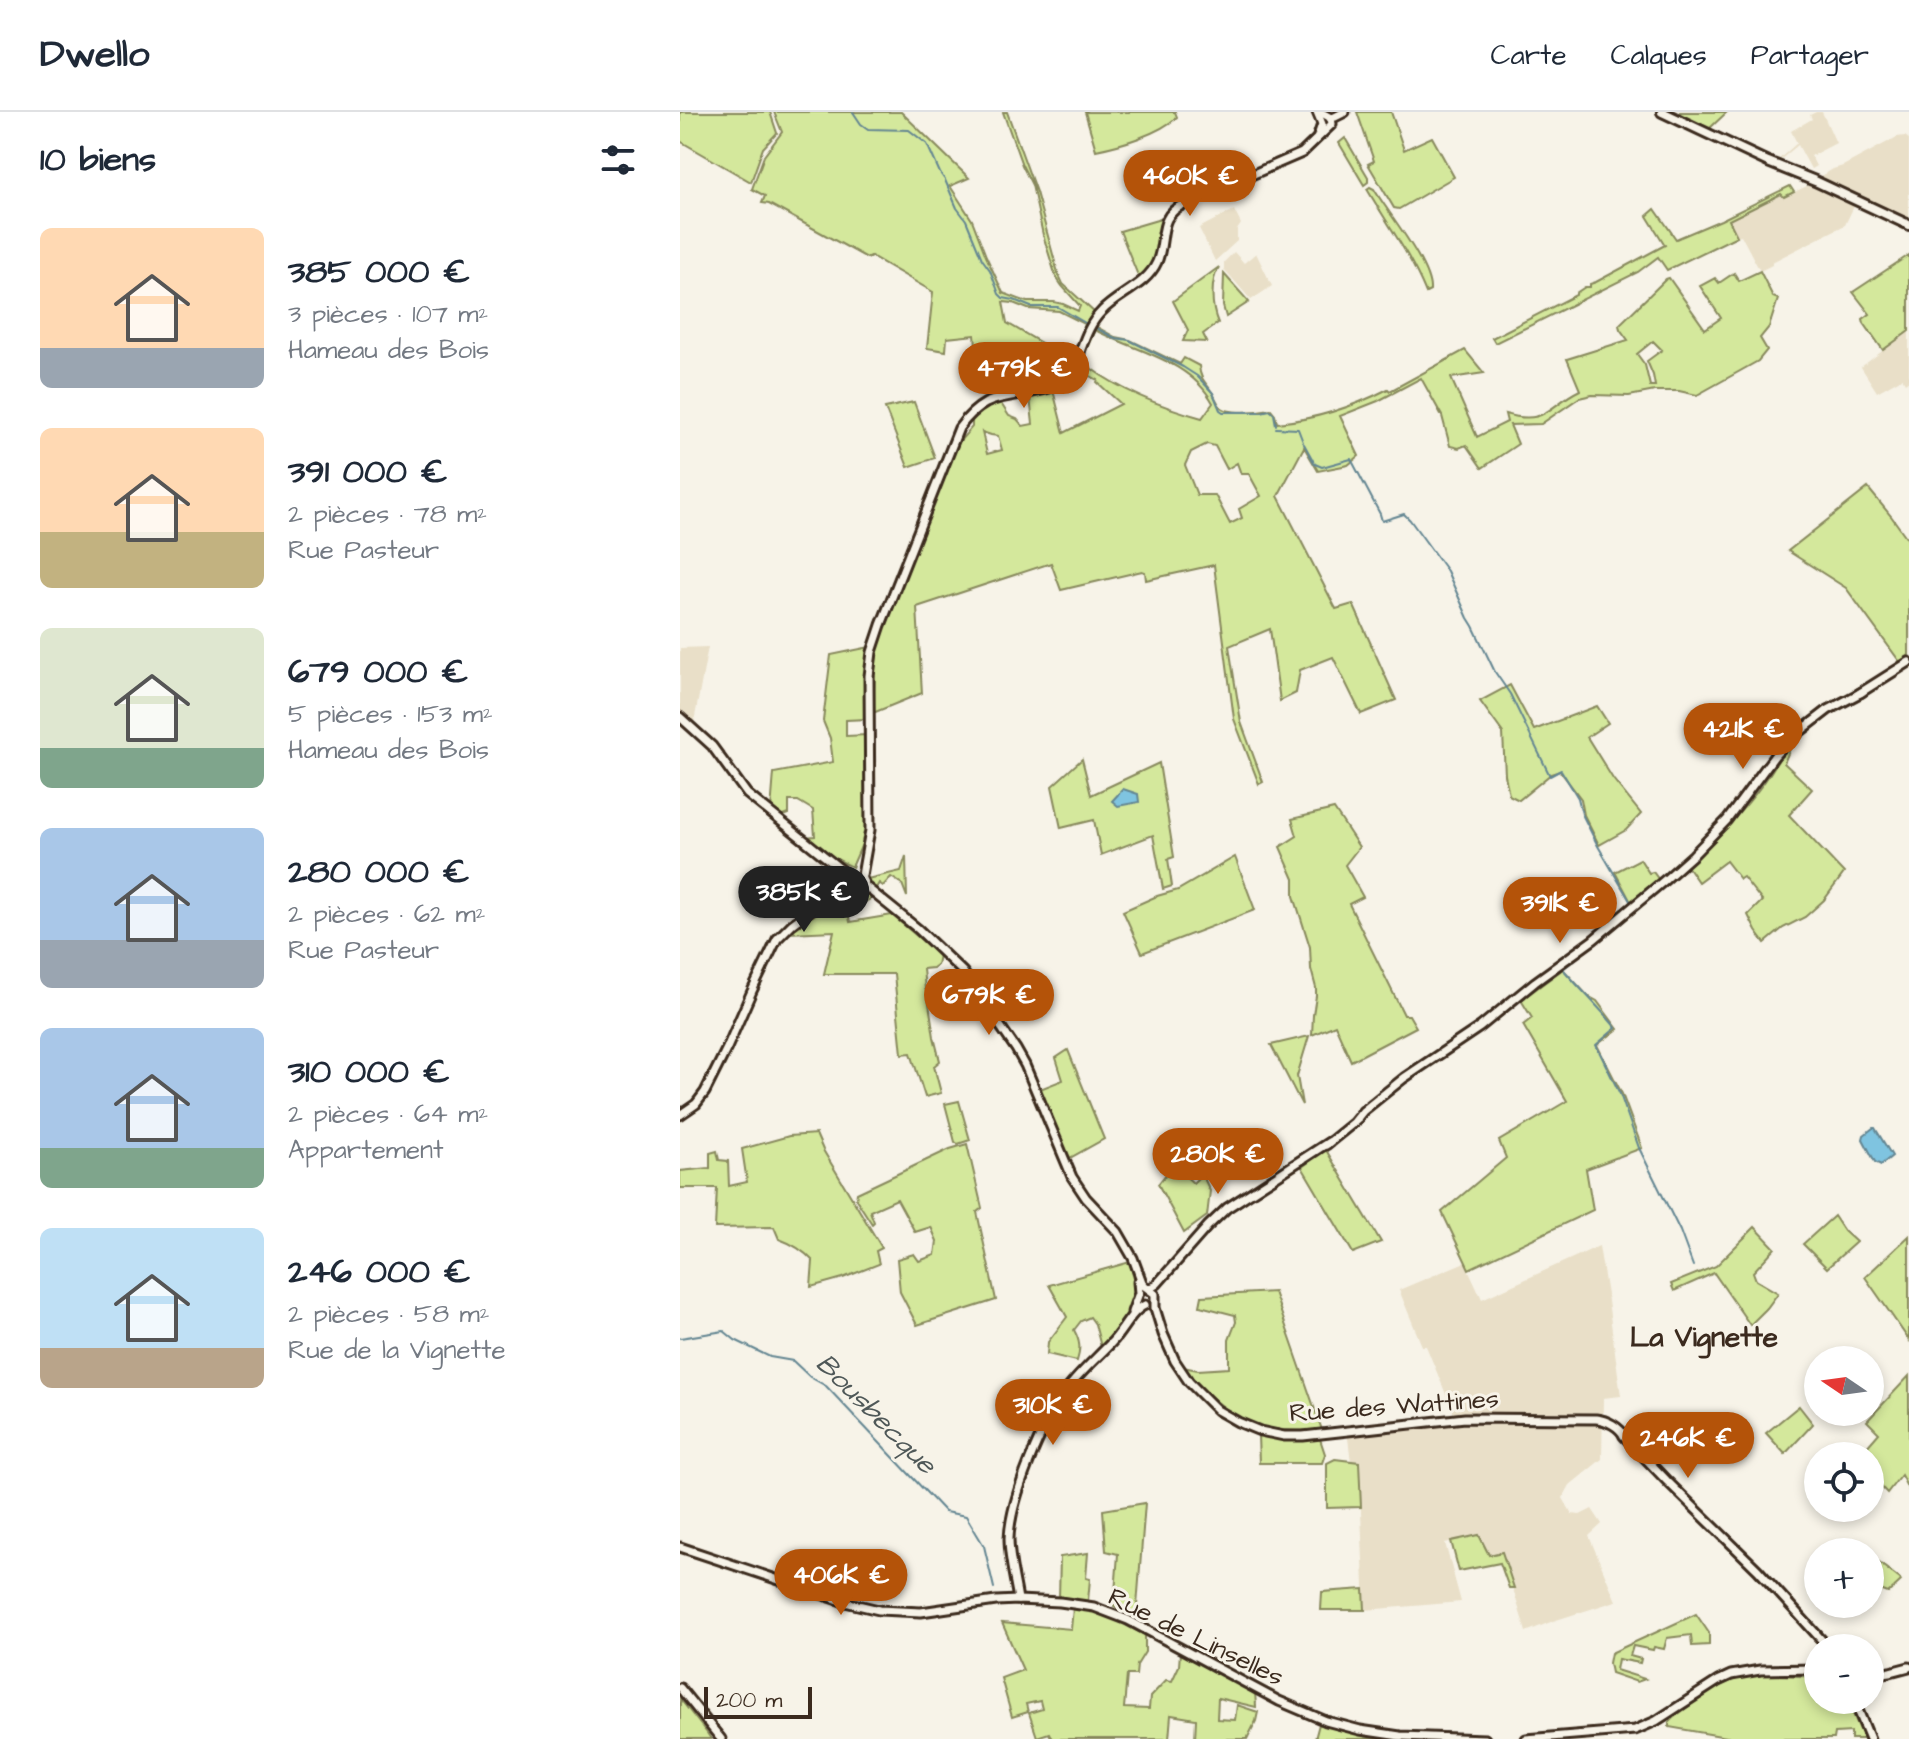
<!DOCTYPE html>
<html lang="fr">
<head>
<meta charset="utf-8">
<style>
  body { margin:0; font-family:"Architects Daughter",sans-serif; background:#f2f2f3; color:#1f2937; height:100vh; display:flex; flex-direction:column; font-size:30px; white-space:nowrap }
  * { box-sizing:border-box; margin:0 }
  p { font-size:26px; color:#747a83 }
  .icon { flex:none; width:44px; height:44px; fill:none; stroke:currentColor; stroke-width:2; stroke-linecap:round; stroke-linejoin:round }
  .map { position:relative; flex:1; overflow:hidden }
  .panel { display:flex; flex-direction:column; background:#fff; width:680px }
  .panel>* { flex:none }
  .needle { width:52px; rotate:283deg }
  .buttons { position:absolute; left:1124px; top:1234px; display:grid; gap:16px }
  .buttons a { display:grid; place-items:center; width:80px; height:80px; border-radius:50%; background:#fff; box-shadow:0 4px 12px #0003; font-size:40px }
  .scale { position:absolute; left:24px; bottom:20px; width:108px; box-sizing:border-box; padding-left:8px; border:4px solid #3b2a1e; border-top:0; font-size:22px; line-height:28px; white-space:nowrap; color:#3b2a1e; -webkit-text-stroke:6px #f7f3e8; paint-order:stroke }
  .price { position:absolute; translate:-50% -68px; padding:0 18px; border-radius:28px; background:#b45309; color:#fff; font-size:26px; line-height:52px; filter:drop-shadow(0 2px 4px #0008) }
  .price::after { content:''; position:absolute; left:50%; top:48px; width:24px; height:18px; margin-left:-12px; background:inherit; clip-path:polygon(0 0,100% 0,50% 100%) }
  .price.selected { background:#222; color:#fff }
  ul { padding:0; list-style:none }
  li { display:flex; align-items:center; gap:24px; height:200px; padding:0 40px }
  li span { display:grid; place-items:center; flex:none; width:224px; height:160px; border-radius:12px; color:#555 }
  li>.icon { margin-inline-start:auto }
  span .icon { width:96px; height:96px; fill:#fffc; stroke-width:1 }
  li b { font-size:34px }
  h2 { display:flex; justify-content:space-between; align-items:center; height:96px; padding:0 40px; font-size:34px }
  header { display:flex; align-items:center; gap:48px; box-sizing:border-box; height:112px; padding:0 40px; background:#fff; border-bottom:2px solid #e0e1e3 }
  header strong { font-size:38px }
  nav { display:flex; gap:44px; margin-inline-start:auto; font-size:28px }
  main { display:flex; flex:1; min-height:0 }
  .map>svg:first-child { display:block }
</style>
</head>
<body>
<header>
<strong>Dwello</strong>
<nav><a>Carte</a><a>Calques</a><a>Partager</a></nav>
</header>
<main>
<section class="panel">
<h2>10 biens<svg class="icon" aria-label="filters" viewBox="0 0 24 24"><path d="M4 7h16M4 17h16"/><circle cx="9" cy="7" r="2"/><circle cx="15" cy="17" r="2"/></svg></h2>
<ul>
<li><span style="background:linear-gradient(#ffd9b3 75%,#9aa5b1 0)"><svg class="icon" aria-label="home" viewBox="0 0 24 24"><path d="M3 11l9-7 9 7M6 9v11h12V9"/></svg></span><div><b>385 000 €</b><p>3 pièces · 107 m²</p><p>Hameau des Bois</p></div></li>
<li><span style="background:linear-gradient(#ffd9b3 65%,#c2b280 0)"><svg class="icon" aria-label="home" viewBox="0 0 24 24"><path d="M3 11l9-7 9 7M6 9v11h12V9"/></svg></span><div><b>391 000 €</b><p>2 pièces · 78 m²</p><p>Rue Pasteur</p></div></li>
<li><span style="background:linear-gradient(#dfe7d0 75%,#7fa58c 0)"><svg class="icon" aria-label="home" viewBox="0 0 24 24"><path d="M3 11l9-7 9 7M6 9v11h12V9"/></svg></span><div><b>679 000 €</b><p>5 pièces · 153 m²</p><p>Hameau des Bois</p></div></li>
<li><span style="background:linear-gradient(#a9c7e8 70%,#9aa5b1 0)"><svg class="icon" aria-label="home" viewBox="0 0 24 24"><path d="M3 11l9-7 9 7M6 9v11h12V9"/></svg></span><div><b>280 000 €</b><p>2 pièces · 62 m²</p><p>Rue Pasteur</p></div></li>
<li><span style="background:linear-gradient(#a9c7e8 75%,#7fa58c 0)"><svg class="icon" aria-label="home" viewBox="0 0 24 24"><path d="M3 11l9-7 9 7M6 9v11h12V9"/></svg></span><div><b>310 000 €</b><p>2 pièces · 64 m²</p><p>Appartement</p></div></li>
<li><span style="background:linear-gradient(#bfe0f5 75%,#b9a48a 0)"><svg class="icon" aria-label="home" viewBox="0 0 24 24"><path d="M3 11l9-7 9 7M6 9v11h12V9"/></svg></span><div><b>246 000 €</b><p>2 pièces · 58 m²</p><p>Rue de la Vignette</p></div></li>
</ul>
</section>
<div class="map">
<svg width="1229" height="1627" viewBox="0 0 1229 1627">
  <rect width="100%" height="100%" fill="#f7f3e8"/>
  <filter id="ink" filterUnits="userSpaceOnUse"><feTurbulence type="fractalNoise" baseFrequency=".0125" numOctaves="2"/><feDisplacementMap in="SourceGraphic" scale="16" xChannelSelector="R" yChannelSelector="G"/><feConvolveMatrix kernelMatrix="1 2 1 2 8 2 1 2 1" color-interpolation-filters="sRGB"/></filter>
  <g filter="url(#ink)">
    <g fill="#e9dfc8">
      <path d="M1136 0H1142L1156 31 1131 44 1136 54 1131 57 1118 33 1100 48H1098L1117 31 1111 19 1132 7 1130 3Z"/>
      <path d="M1225 24 1229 27V107L1138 66 1153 57 1163 54 1217 25Z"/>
      <path d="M1129 73 1174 94 1165 113 1092 150V153L1080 159 1061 123 1057 124 1049 108 1102 82 1104 85Z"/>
      <path d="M554 98 561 112 557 118V129L535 149 519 116Z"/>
      <path d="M554 140 564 151 576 141 592 174 571 188 544 157V150Z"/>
      <path d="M1229 219V268L1225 271 1222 266 1197 280 1181 255Z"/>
      <path d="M28 535 14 610 0 600V536Z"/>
      <path d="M919 1134 928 1189 941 1284 923 1286 922 1347 890 1373 883 1386 892 1402 900 1403 912 1397 922 1412 909 1424 936 1489 873 1509 846 1520 822 1440 809 1444 798 1423 765 1431 781 1490 685 1498 679 1351 671 1350 667 1318 775 1304 746 1234H742L719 1178 785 1150 802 1187Z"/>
    </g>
    <g fill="#d4e89c" stroke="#88895d" stroke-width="2" fill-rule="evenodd">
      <path d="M0 0H90L97 21 83 36 71 70 0 29Z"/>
      <path d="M94 0H221L289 66 270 74 292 108 306 144 323 181 347 190H374L383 192 398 199 400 194 382 174 376 165 363 123 352 73 342 53 323 0H327L356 80 378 161 383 172 416 202 410 211 435 225 450 228 500 252 504 246 519 254C520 265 523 268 530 277 534 282 536 288 540 294 547 303 580 299 591 297L595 302 597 311C636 307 673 295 708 277L710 279 785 238 804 261 771 266 797 325 827 310 825 302C867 314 867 294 900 278L887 247 948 228 940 217 939 213 986 167 989 166 1025 217 1041 206 1020 174 1035 166 1039 171 1054 161 1059 169 1080 159 1093 185 1098 187 1089 215 1080 226 1087 238 1078 249 1017 283 999 279H975L949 284 912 283 899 286 861 312 830 313 838 332 802 356 786 333 779 336 770 334 762 304 741 266 698 289 660 304 679 344 668 353 638 359 624 335 598 384 656 497 673 492 716 588 681 602 653 545 620 558 616 581 600 589 590 517 549 534 561 610 583 670 579 672 554 607 534 453 466 468 465 460 462 459 381 478 371 451 237 495 242 581 193 601 195 554 200 527 279 330 292 315V306L317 289 320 290 329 304 337 307 343 314 353 312 350 285 373 278 384 321 441 292 417 270 418 268 406 262 409 255C443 280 482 295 522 306L533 291C510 248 455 239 415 218L403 245 395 241 405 212 379 199 348 197 333 191 323 190 327 211 392 249 390 253 369 241 366 243 362 276 345 277 342 274 345 236 332 235 329 254 318 255 310 249V243H297L295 223 267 226 266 239 247 236 253 180 191 144 187 146 89 92 82 91 85 84 72 77 84 44 102 20ZM973 229 982 238 967 249 973 263 975 274H970L965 253 957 242ZM302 320 311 323 318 324 322 338 307 342ZM527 332 535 334 547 357 557 351 561 362H569L581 384 559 397 562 406 550 412 535 383H517L505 353 511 340Z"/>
      <path d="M405 0H495L497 5C479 22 441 33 416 38Z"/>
      <path d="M677 0H711L724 38 752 25 774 65 719 97 714 96 688 52 694 49Z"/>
      <path d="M1000 0H1047L1029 17 999 3Z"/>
      <path d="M665 26 688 65V70L684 73 659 31Z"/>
      <path d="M1110 74 1114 80 1104 85 1101 82 1049 108 1057 124 987 158 978 145 958 160 815 231 812 226 896 183V181L905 175H910V172L916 170 985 133 967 104 975 97 996 127 1041 108Z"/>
      <path d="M690 75 694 77C708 101 752 154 750 179L746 181C730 142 708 113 687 77Z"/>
      <path d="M484 106C479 128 479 152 459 166L440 119Z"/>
      <path d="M1229 143V219L1203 238 1184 211 1183 207 1190 202 1173 180Z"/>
      <path d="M539 155C530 169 531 195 538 211L523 222 527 230 503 229 508 218 493 189Z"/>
      <path d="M544 162 569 190 546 205 543 194Z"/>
      <path d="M234 290 255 346 228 355 205 296Z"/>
      <path d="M1188 376 1211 404 1229 429V543L1220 550 1166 476 1108 439Z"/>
      <path d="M190 535 187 607 166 608V624L187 623 186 723 172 755 149 743 125 725 135 724 133 698 118 689H109V702L101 705 91 698 94 661 153 650 150 626 143 609 151 543Z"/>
      <path d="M830 573 854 618 917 594 928 611 907 625 933 667 961 702 946 718 919 733 904 703 901 687 880 659 871 662 839 688 829 683 825 663 823 621 800 589Z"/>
      <path d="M1110 630 1112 632 1104 651 1132 677 1109 703 1164 761 1144 788 1125 805 1103 816 1085 831 1076 819 1068 803 1082 789 1063 765 1060 767 1046 749 1018 770 1007 754C1034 729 1060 703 1082 673 1092 660 1100 644 1110 630Z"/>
      <path d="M402 647 411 683 479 651 494 745 488 747 492 774 483 777 473 723 421 743 414 708 381 716 372 674Z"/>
      <path d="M654 697 679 735 665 753 683 785 669 792 724 903H729L736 915 671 949 655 913 632 923 633 903 636 884V876L631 857 630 835 614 784V767L600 735 617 724 612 707Z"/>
      <path d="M226 744 227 785 222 772 211 765 203 774 199 771 195 778 188 772 187 767 221 759Z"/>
      <path d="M555 745 575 798 462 841 443 799 477 784 498 778Z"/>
      <path d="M960 747 969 761 973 760 979 768 951 790 935 760Z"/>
      <path d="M173 778 184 781 192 786 168 800 170 810 212 803 259 843 257 853 253 856 243 857 245 877 247 878 254 925 260 949 254 954 261 981 245 985 231 941 222 942 214 862H144L154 819 110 821 111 818Z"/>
      <path d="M883 857 908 884 917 889 938 917 917 933 942 982 962 1036 906 1057 913 1098 789 1157 762 1100 826 1046 819 1029 887 989 843 913 852 906 841 888Z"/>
      <path d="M629 924 617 964 622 993 591 933Z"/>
      <path d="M388 938 424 1027 388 1047 360 977 383 968 376 946Z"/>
      <path d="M279 989 290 1028 278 1032 275 1030 265 992Z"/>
      <path d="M136 1022 143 1038 202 1136 196 1139 199 1152 163 1166 131 1175 133 1149C123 1138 113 1132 99 1127L94 1115 35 1116 37 1076H0V1059L30 1056V1041L37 1039 39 1048 48 1049 49 1074 67 1070 62 1037 109 1024Z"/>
      <path d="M287 1032 302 1096 297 1100 316 1188 237 1213 220 1180 217 1147 234 1142 239 1149 255 1143 257 1129 251 1115 235 1120 217 1087 190 1099 194 1110 192 1112 176 1087 177 1081 270 1037Z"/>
      <path d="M646 1038 701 1130 673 1141 622 1055Z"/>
      <path d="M503 1041 509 1047 500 1059 513 1071 522 1062 530 1079 527 1104 504 1121 478 1072Z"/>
      <path d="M1154 1104 1164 1119 1176 1130 1147 1156 1123 1132Z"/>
      <path d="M1075 1115 1095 1136 1073 1160 1076 1168 1098 1181 1087 1196 1070 1213 1034 1161 994 1179 991 1172 1036 1154Z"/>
      <path d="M1229 1124V1228L1185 1165Z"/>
      <path d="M450 1150C451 1158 455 1168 456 1177 456 1196 433 1222 421 1235L415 1212 410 1205 401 1209 394 1218C400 1229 401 1237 397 1249L367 1242 368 1230 387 1205 369 1173Z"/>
      <path d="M594 1180 642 1318C629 1318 616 1319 603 1318 559 1315 530 1287 503 1255L518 1258 549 1256V1228L556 1210 555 1203 520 1194 522 1184Z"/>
      <path d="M1229 1264V1379L1221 1363 1207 1381 1190 1363V1344H1179L1199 1321 1187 1309Z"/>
      <path d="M1119 1294 1133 1312 1105 1342 1086 1321Z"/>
      <path d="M578 1323 605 1329 640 1327 645 1342 642 1351H579Z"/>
      <path d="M655 1347 679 1350 681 1395 647 1396V1351Z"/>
      <path d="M465 1391 456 1507 434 1494 438 1442 426 1439 423 1398Z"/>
      <path d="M799 1423 809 1443 822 1440 834 1476H829L820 1451 779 1459 771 1429Z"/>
      <path d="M408 1441 406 1466 410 1467 408 1489 379 1486 380 1445Z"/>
      <path d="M1190 1444 1220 1467 1221 1469 1208 1481 1190 1474Z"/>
      <path d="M684 1477 685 1498H641L642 1480Z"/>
      <path d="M393 1496 424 1502 465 1523V1540L457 1553 456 1563H447L444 1596 469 1597 470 1585 486 1568 492 1569 499 1554 500 1540 575 1579 576 1595 538 1586 537 1607 555 1608 557 1593 578 1600 576 1609 567 1627H515L516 1607 491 1603 489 1627H372L369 1621 357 1625 349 1601 362 1597 360 1589 346 1592 348 1600 332 1605 321 1566 343 1558 322 1511 391 1517Z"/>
      <path d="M1016 1502 1029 1521V1533L1012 1534 1011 1523 987 1526 984 1537 974 1535 973 1538 953 1534 950 1544 961 1547 960 1551 938 1547 936 1558 965 1567 957 1570 931 1561 929 1551 931 1541Z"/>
      <path d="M1081 1562 1138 1565V1588H1167L1184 1627H1171V1620L1155 1621 1154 1627H1058L989 1615V1610L993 1606C1015 1589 1051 1561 1080 1564Z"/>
      <path d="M0 1587 27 1621 31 1627H0Z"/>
      <path d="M639 1612 665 1619 702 1625V1627H635Z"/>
    </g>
    <g fill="#7fc4e0" stroke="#648692" stroke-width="2">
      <path d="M443 677 458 682 459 690 438 694 432 689Z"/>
      <path d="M1193 1016H1195L1212 1044 1201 1053 1195 1050 1183 1027 1184 1023Z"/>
    </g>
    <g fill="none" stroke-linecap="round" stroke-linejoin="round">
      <g stroke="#648692" stroke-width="2">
        <path d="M173 0 181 12 188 17 229 18 247 32 260 61 265 68 277 96 286 108 302 147 310 158 319 182 323 186 334 188 351 195H378L407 212"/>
        <path d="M414 215 435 226 449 228 503 255 517 264 533 281 540 298 543 300H581L590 298 594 302 596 313"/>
        <path d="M596 316 618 317 623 330"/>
        <path d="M624 332 635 352 642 355 671 347 700 402 702 409 724 402 730 408 767 459 788 506 793 514 815 560 830 582 870 664 881 658 898 686 902 702 918 734 950 789"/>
        <path d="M944 809 883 857C900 877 919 895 936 916L916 933 917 935 940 982 959 1036 1000 1119 1013 1154"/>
        <path d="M0 1226 44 1219 55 1228 90 1245 113 1249 130 1265 146 1274 265 1400 286 1404 304 1434 314 1476"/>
      </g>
      <defs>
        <g id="secondary">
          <path d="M637 0 642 12 638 24"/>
          <path d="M650 6 655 5 665 0"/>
          <path d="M1180 581 1229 550"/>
          <path d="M0 605 32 634 67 682 164 760 166 765"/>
          <path d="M182 767 186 775 238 817 283 860 336 937 345 953 392 1065 406 1086 438 1120 453 1146 463 1173 475 1182V1196L483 1222 495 1249 509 1270 537 1298 558 1310 580 1319 604 1324H623L785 1306 916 1307C927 1308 940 1315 944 1324L987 1369 1078 1458 1149 1536"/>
          <path d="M175 774 181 769 190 718 189 564 192 540 201 513 279 316C287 305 295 297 306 291 332 278 373 286 392 260 397 253 399 244 401 237 406 223 411 210 422 199 438 182 467 173 477 150 487 127 476 105 504 92L622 41 652 12 651 6 640 0"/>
          <path d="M0 1003 16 992 25 980 47 936 72 879 97 827 112 812 160 776 166 767"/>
          <path d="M675 1009 683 999 724 966 800 915 855 870 913 828 986 767 1013 743 1047 708 1095 643 1108 629 1148 598 1182 580"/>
          <path d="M646 1033 677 1008"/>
          <path d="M469 1177 477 1172 528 1114 547 1096 649 1030"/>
          <path d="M452 1200 459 1181 458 1170"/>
          <path d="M0 1435 165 1490 199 1498 241 1500 316 1489 338 1488 380 1490 414 1495 448 1508 599 1589 646 1609 680 1618 720 1624 805 1627"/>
          <path d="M338 1488C335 1467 329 1448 329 1427 330 1387 362 1312 386 1279 399 1261 417 1246 432 1230 443 1219 451 1199 465 1193"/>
          <path d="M1190 1563 1210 1560 1229 1555"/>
          <path d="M0 1576 41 1627"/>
          <path d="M1174 1588 1190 1627"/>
          <path d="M846 1627 955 1618 976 1609 1038 1569 1051 1563 1080 1558 1138 1557"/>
        </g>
        <path id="primary" d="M982 0 1088 50 1135 69 1229 113"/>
      </defs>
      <use href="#secondary" stroke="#3b2a1e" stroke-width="13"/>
      <use href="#primary" stroke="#3b2a1e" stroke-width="14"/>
      <use href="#secondary" stroke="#f7f3e8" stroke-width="7"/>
      <use href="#primary" stroke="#f7f3e8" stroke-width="8"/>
    </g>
  </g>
  <g text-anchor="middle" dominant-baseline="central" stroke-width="6" stroke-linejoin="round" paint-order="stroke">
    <g font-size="26" fill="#3b2a1e" stroke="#f7f3e8">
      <text transform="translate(714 1294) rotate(-4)">Rue des Wattines</text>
      <text transform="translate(516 1525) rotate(26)">Rue de Linselles</text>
    </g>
    <g font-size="28" font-weight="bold" fill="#3b2a1e" stroke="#f7f3e8">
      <text x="1024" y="1225">La Vignette</text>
    </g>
    <g font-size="28" font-style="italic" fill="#4f5858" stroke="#f7f3e8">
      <text transform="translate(196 1302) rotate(45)">Bousbecque</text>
    </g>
  </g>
</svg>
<div class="buttons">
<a><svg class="needle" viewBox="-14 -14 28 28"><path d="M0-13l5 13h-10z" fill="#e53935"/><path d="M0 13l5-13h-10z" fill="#747a83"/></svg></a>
<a><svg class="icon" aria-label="locate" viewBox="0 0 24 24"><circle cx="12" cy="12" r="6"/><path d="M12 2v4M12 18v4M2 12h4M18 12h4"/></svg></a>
<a>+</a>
<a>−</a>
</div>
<div class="scale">200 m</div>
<b class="price" style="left:510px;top:106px">460K €</b>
<b class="price" style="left:344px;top:298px">479K €</b>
<b class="price" style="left:1063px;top:659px">421K €</b>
<b class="price selected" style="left:124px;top:822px">385K €</b>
<b class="price" style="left:880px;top:833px">391K €</b>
<b class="price" style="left:309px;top:925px">679K €</b>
<b class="price" style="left:538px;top:1084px">280K €</b>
<b class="price" style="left:373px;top:1335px">310K €</b>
<b class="price" style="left:1008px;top:1368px">246K €</b>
<b class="price" style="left:161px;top:1505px">406K €</b>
</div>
</main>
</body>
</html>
